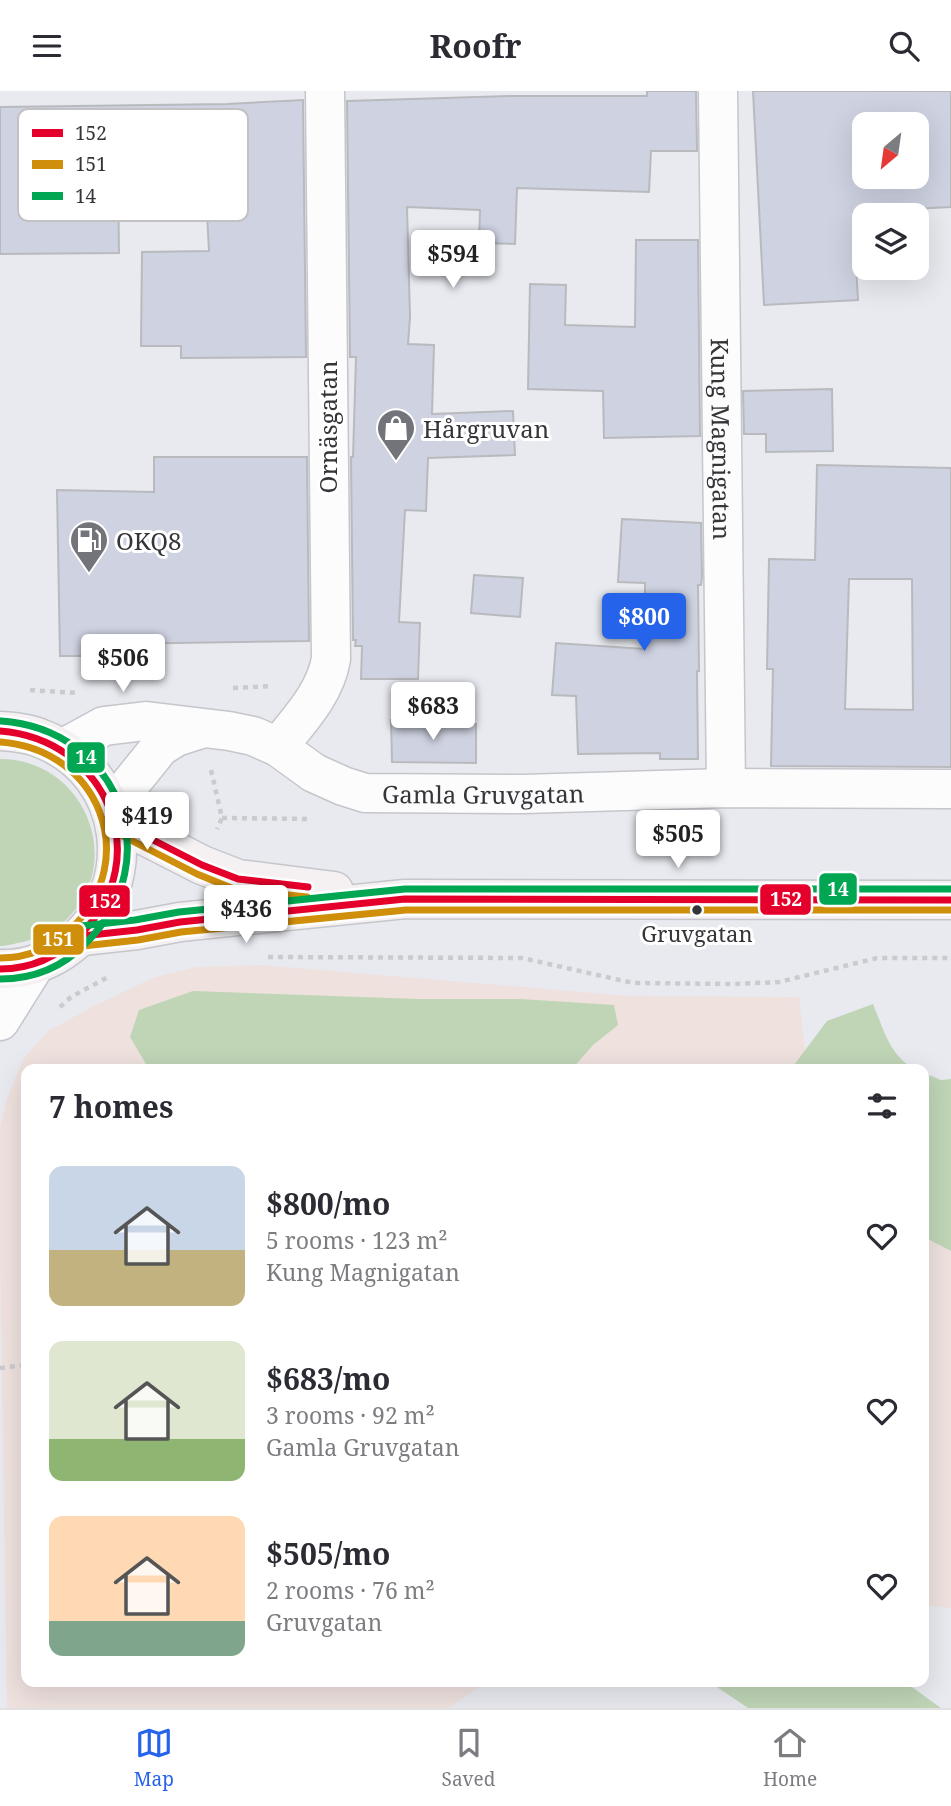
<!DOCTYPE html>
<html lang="en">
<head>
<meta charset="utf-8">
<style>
  body { margin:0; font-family:"Noto Serif",serif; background:#f7f7f7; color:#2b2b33; height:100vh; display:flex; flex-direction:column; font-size:26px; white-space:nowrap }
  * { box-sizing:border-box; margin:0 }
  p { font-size:23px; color:#7c7c81 }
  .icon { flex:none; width:38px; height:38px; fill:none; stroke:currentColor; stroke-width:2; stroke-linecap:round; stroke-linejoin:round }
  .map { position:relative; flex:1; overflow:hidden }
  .drawer { position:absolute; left:21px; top:973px; width:908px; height:623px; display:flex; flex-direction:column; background:#fff; border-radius:14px; box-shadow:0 7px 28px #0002 }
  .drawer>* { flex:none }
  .needle { width:46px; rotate:209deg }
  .buttons { position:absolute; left:852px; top:21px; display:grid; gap:14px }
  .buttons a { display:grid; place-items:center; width:77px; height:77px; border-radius:14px; background:#fff; box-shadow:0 7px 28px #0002; font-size:35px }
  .price { position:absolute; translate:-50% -60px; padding:0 16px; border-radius:7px; background:#fff; color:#222; font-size:23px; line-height:46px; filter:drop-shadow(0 2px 4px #0008) }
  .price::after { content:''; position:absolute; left:50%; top:42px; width:21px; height:16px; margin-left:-10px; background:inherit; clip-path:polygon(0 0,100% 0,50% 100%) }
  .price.current { background:#2563eb; color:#fff }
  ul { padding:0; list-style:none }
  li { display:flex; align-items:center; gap:21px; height:175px; padding:0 28px }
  li span { display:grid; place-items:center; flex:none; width:196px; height:140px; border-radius:14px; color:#555 }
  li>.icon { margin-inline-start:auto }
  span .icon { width:84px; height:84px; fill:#fffc; stroke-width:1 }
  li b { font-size:30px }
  h2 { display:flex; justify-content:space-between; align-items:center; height:84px; padding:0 28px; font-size:30px }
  header { display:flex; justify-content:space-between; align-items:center; height:91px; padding:0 28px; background:#fff; font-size:32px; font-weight:700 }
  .tab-bar { display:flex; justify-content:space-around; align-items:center; height:98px; border-top:2px solid #e1e1e2; background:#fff; font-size:19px; color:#7c7c81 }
  .tab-bar a { display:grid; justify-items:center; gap:4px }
  .tab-bar .current { color:#2563eb }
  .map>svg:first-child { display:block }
</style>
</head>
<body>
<header><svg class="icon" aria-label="menu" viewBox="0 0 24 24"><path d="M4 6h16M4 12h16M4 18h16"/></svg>Roofr<svg class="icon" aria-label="search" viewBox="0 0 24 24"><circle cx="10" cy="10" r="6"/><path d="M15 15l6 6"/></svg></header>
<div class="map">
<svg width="951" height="1617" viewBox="0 0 951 1617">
  <rect width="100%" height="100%" fill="#e8eaf0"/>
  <g fill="#eee1de">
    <path d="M262 874 628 905 799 906 807 978H26V1591H486L449 1617H7L0 1161V1035L6 1011 23 968 48 940 96 914 153 887 196 876Z"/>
    <path d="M924 1126 951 1145V1517L924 1514Z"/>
  </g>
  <g fill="#bfd5b6">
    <path d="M0 668C86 668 128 774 63 832 46 847 24 851 3 855H0Z"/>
    <path d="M193 900 418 908H520L614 914 618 934 593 954 572 978H149L130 946 139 919Z"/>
    <path d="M873 913C883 937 891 968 916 978H791L827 930Z"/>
    <path d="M924 982 941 989 951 988V1160L924 1146Z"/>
    <path d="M713 1591H905L941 1617H748L714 1594Z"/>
  </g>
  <g fill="#ced2e1" stroke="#b8babe" stroke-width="2" fill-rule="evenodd">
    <path d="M647 0H696L697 60H651L649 101 517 97 515 153 479 152 480 119 407 116 410 226 408 253 434 254 432 323 513 320 515 364 428 367 426 420 405 419 399 531 420 532 418 588H361L362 555H355L356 549H353L351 366H353L356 266H350L347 10 509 5H647Z"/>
    <path d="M753 0H951V116L853 121 858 209 764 214ZM864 33H917V86H864Z"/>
    <path d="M303 9 306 266 181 267V255H141L142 161 209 160 205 86 118 87 119 162 0 163V16L227 13Z"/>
    <path d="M636 149H698L700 345 604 347 603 300 528 298 530 193 566 194 565 234 635 236Z"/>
    <path d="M832 298 833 360 766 361V343H744L743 300Z"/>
    <path d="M154 366H307L309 550 113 553V565H60L57 399 154 401Z"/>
    <path d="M817 374 951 377V676L771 675 773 578H767L769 468 815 469ZM849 488H912L913 619 845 618Z"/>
    <path d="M622 428 701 432 702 486 701 494H698L699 580H697L698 668H660V662L578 663 576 605 552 604 556 552 645 558V492L618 491Z"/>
    <path d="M474 484 523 487 520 526 471 522Z"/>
    <path d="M391 629 476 633V672L392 671Z"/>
  </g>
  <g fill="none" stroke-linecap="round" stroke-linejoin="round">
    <defs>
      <g id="street">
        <path id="s1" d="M718 0 726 697"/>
        <path d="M278 656C299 629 325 603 331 568L325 0"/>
        <path id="s2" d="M62 658 104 635 146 630 229 640 253 645 278 656 314 682 343 695 365 702 523 703 726 697 951 698"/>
        <path d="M110 718 160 656 176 646 201 638"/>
        <path d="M0 930 35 874"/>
      </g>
      <g id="secondary">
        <path d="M0 640C14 641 29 642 42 648 129 682 143 798 70 854 50 870 25 879 0 878"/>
        <path d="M114 729 202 774 238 788 334 800"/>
        <path d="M82 845 137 839 180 831 405 808 951 809"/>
      </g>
    </defs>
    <use href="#street" stroke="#c5c6cb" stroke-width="41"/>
    <use href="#secondary" stroke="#c5c6cb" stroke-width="41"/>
    <g stroke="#cacbce" stroke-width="4.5" stroke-dasharray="5 5" stroke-linecap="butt">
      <path d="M233 597 273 595"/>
      <path d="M30 599 77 602"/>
      <path d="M211 679 222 727 217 738"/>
      <path d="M222 727 312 728"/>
      <path d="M268 866 522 867 633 892 735 893 779 891 877 867H951"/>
      <path d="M60 916 71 906 108 886"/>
      <path d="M0 1277 26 1274"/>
    </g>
    <use href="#street" stroke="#fcfcfd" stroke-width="38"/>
    <use href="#secondary" stroke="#f5f1f3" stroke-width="38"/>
    <defs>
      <g id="bus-1">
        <path d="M0 640C106 648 157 766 81 843 58 866 32 878 0 878"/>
        <path d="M114 729 202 774 238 788 308 796"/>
        <path d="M82 845 137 839 180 831 405 808 951 809"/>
      </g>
      <g id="bus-2">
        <path d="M0 651C99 658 142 767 72 837 52 857 28 867 0 867"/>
        <path d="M109 738 197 783 234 798 307 806"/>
        <path d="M83 855 138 849 181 841 406 819H951"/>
      </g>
      <g id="bus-3">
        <path d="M81 835 135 829 179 821 405 798H951"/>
        <path d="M0 888C34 888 63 876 86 852 170 768 118 638 1 630"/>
      </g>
    </defs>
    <use href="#bus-1" stroke="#fff" stroke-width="12"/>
    <use href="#bus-2" stroke="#fff" stroke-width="12"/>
    <use href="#bus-3" stroke="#fff" stroke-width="12"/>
    <use href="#bus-1" stroke="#e4002b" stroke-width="7"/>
    <use href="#bus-2" stroke="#d08f0b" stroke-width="7"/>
    <use href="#bus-3" stroke="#00a651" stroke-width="7"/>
  </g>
  <defs>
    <symbol id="shop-pin" viewBox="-11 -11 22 30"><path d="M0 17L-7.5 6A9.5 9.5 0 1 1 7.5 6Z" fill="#737479" stroke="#fff"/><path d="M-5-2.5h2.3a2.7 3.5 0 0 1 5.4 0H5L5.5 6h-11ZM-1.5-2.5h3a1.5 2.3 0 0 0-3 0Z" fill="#fff"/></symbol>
    <symbol id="fuel-pin" viewBox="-11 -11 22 30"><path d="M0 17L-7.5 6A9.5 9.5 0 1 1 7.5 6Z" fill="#737479" stroke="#fff"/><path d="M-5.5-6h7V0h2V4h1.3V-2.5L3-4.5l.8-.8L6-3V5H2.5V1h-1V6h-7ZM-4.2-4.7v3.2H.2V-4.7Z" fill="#fff"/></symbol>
  </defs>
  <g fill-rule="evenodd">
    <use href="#shop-pin" x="374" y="315" width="44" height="60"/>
    <use href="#fuel-pin" x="67" y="427" width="44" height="60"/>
  </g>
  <circle fill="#343539" stroke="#fff" stroke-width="2.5" cx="697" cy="819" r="6"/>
  <g text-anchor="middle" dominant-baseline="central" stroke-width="6" stroke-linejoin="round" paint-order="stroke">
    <g font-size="22" fill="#343539" stroke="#fff">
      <text x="697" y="842">Gruvgatan</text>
    </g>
    <g font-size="24" fill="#343539" stroke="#fff">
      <text transform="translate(327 336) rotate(-90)">Ornäsgatan</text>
      <text stroke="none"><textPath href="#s1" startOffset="348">Kung Magnigatan</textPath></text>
      <text stroke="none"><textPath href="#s2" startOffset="443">Gamla Gruvgatan</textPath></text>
    </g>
    <g font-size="24" fill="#343539" stroke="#fff" text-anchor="start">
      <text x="423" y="337">Hårgruvan</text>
      <text x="116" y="449">OKQ8</text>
    </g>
  </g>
  <rect x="18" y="18" width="230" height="112" rx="10" fill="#fff" stroke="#c2c2c4" stroke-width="2"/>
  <rect x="32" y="38" width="31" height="8" fill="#e4002b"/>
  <rect x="32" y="69" width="31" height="9" fill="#d08f0b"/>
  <rect x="32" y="101" width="31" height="8" fill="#00a651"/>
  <g font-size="19" fill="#343539">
    <text x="75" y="49">152</text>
    <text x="75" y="80">151</text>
    <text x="75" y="112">14</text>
  </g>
  <g stroke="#fff" stroke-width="2.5">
    <rect x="66" y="650" width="40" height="33" rx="7" fill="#00a651"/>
    <rect x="818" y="781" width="40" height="34" rx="7" fill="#00a651"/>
    <rect x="759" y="792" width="53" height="33" rx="7" fill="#e4002b"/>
    <rect x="78" y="793" width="53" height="34" rx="7" fill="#e4002b"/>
    <rect x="32" y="832" width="53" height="33" rx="7" fill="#d08f0b"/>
  </g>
  <g font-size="19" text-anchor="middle" font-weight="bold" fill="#fff">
    <text x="86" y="673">14</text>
    <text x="838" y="805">14</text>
    <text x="786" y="815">152</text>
    <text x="105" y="817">152</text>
    <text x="58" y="855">151</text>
  </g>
</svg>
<div class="buttons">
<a><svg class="needle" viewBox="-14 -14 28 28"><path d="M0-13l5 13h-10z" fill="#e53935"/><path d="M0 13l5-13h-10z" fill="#7c7c81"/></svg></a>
<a><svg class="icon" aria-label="layers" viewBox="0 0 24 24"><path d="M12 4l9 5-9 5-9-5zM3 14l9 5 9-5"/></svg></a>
</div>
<b class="price" style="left:453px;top:199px">$594</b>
<b class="price current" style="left:644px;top:562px">$800</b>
<b class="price" style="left:123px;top:603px">$506</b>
<b class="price" style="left:433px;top:651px">$683</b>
<b class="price" style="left:147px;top:761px">$419</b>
<b class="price" style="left:678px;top:779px">$505</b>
<b class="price" style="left:246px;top:854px">$436</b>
<section class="drawer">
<h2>7 homes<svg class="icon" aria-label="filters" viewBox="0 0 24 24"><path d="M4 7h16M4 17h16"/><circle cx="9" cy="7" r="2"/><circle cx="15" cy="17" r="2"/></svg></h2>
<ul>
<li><span style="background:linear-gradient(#c9d6e8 60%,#c2b280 0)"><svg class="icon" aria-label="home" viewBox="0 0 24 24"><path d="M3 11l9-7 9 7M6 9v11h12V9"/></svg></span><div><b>$800/mo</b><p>5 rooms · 123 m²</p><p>Kung Magnigatan</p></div><svg class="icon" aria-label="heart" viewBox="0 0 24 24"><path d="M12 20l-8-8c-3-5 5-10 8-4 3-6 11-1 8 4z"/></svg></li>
<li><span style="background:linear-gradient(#dfe7d0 70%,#8fb573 0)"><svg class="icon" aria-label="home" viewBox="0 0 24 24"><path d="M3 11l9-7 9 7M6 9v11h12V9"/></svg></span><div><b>$683/mo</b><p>3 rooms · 92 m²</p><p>Gamla Gruvgatan</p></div><svg class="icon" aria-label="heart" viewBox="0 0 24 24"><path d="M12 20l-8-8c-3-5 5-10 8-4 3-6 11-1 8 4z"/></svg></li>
<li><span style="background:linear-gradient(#ffd9b3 75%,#7fa58c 0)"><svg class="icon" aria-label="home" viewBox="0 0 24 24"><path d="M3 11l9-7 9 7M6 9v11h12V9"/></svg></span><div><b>$505/mo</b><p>2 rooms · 76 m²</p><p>Gruvgatan</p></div><svg class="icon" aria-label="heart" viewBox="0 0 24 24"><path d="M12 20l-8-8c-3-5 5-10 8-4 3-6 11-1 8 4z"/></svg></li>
</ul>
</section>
</div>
<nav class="tab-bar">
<a class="current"><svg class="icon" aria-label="map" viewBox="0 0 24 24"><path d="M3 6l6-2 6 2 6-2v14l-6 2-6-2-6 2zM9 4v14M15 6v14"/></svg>Map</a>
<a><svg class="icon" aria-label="saved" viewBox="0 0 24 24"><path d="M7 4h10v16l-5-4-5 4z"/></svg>Saved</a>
<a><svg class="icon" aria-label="home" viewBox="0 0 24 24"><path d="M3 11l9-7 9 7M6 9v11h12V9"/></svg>Home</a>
</nav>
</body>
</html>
